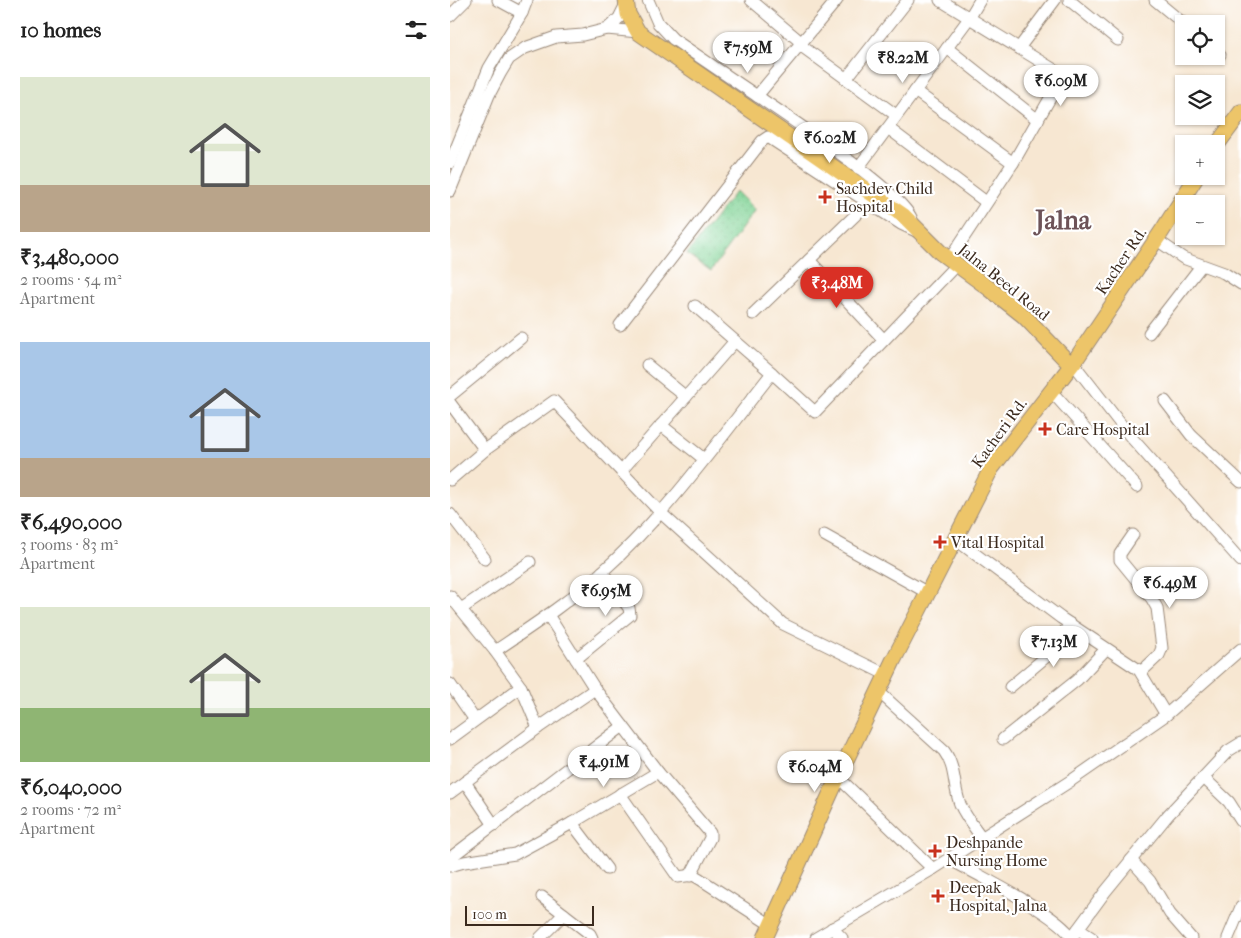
<!DOCTYPE html>
<html lang="en">
<head>
<meta charset="utf-8">
<style>
  body { margin:0; font-family:"IM FELL French Canon",serif; background:#f2f2f2; color:#222; height:100vh; display:flex; flex-direction:column; font-size:19px; white-space:nowrap }
  * { box-sizing:border-box; margin:0 }
  p { font-size:16px; color:#767676 }
  .icon { flex:none; width:28px; height:28px; fill:none; stroke:currentColor; stroke-width:2; stroke-linecap:round; stroke-linejoin:round }
  .map { position:relative; flex:1; overflow:hidden }
  .drawer { display:flex; flex-direction:column; background:#fff; width:450px }
  .drawer>* { flex:none }
  .fabs { position:absolute; left:725px; top:15px; display:grid; gap:10px }
  .fabs a { display:grid; place-items:center; width:50px; height:50px; border-radius:0px; background:#fff; box-shadow:0 1px 4px #0004; font-size:25px }
  .scale { position:absolute; left:15px; bottom:12px; width:129px; box-sizing:border-box; padding-left:5px; border:2px solid #3b2a1e; border-top:0; font-size:14px; line-height:18px; white-space:nowrap; color:#3b2a1e; -webkit-text-stroke:4px #fff; paint-order:stroke }
  .price { position:absolute; translate:-50% -42px; padding:0 11px; border-radius:18px; background:#fff; color:#222; font-size:16px; line-height:32px; filter:drop-shadow(0 1px 2px #0008) }
  .price::after { content:''; position:absolute; left:50%; top:30px; width:15px; height:11px; margin-left:-8px; background:inherit; clip-path:polygon(0 0,100% 0,50% 100%) }
  .price.current { background:#d93025; color:#fff }
  ul { padding:0; list-style:none }
  li { display:grid; align-content:center; gap:10px; height:265px; padding:0 20px }
  li span { display:grid; place-items:center; height:155px; border-radius:0px; color:#555 }
  li>.icon { margin-inline-start:auto }
  span .icon { width:90px; height:90px; fill:#fffc; stroke-width:1 }
  li b { font-size:21px }
  h2 { display:flex; justify-content:space-between; align-items:center; height:60px; padding:0 20px; font-size:21px }
  main { display:flex; flex:1; min-height:0 }
  .map>svg:first-child { display:block }
</style>
</head>
<body>
<main>
<section class="drawer">
<h2>10 homes<svg class="icon" aria-label="filters" viewBox="0 0 24 24"><path d="M4 7h16M4 17h16"/><circle cx="9" cy="7" r="2"/><circle cx="15" cy="17" r="2"/></svg></h2>
<ul>
<li><span style="background:linear-gradient(#dfe7d0 70%,#b9a48a 0)"><svg class="icon" aria-label="home" viewBox="0 0 24 24"><path d="M3 11l9-7 9 7M6 9v11h12V9"/></svg></span><div><b>₹3,480,000</b><p>2 rooms · 54 m²</p><p>Apartment</p></div></li>
<li><span style="background:linear-gradient(#a9c7e8 75%,#b9a48a 0)"><svg class="icon" aria-label="home" viewBox="0 0 24 24"><path d="M3 11l9-7 9 7M6 9v11h12V9"/></svg></span><div><b>₹6,490,000</b><p>3 rooms · 83 m²</p><p>Apartment</p></div></li>
<li><span style="background:linear-gradient(#dfe7d0 65%,#8fb573 0)"><svg class="icon" aria-label="home" viewBox="0 0 24 24"><path d="M3 11l9-7 9 7M6 9v11h12V9"/></svg></span><div><b>₹6,040,000</b><p>2 rooms · 72 m²</p><p>Apartment</p></div></li>
</ul>
</section>
<div class="map">
<svg width="791" height="938" viewBox="0 0 791 938">
  <defs>
    <pattern id="grass-dots" width="8" height="8" patternUnits="userSpaceOnUse" patternTransform="scale(1.25)"><rect width="8" height="8" fill="#80d395"/><path d="M2 2h.1M6 6h.1" fill="none" stroke="#70b580" stroke-width="1.8" stroke-linecap="round"/></pattern>
  </defs>
  <rect width="100%" height="100%" fill="#fff"/>
  <filter id="ink" filterUnits="userSpaceOnUse"><feTurbulence type="fractalNoise" baseFrequency=".02" numOctaves="2"/><feDisplacementMap in="SourceGraphic" scale="10" xChannelSelector="R" yChannelSelector="G"/><feConvolveMatrix kernelMatrix="1 2 1 2 8 2 1 2 1" color-interpolation-filters="sRGB"/></filter>
  <filter id="wash" filterUnits="userSpaceOnUse"><feTurbulence type="fractalNoise" baseFrequency=".0096" numOctaves="4" result="noise"/><feDisplacementMap in="SourceGraphic" scale="20" xChannelSelector="R" yChannelSelector="G"/><feGaussianBlur stdDeviation="1.12" result="paint"/><feColorMatrix in="noise" values="0 0 0 0 0 0 0 0 0 0 0 0 0 0 0 0 0 1.4 0 .05"/><feComposite in="paint" operator="in"/></filter>
  <g filter="url(#wash)">
    <rect width="100%" height="100%" fill="#f7e7d2"/>
    <path fill="url(#grass-dots)" stroke="#5e7e5a" d="M286 191 305 210 261 271 237 254Z"/>
  </g>
  <g filter="url(#ink)">
    <g fill="none" stroke-linecap="round" stroke-linejoin="round">
      <defs>
        <g id="minor">
          <path d="M48 0 72 13"/>
          <path d="M198 0 208 23 223 39 307 96 387 0"/>
          <path d="M301 0 352 43"/>
          <path d="M490 0 603 69 609 75 607 86 563 163 499 260"/>
          <path d="M619 0 668 40"/>
          <path d="M705 0 734 24"/>
          <path d="M0 16 16 0"/>
          <path d="M157 29 169 18 176 4"/>
          <path d="M350 45 446 115"/>
          <path d="M497 48 588 120"/>
          <path d="M569 48 605 0"/>
          <path d="M766 51 770 55"/>
          <path d="M396 79 458 0"/>
          <path d="M465 91 563 163"/>
          <path d="M307 96C335 115 455 194 462 220"/>
          <path d="M438 128 536 202"/>
          <path d="M0 163 39 68 72 13 77 0"/>
          <path d="M408 168 520 17 530 0"/>
          <path d="M0 191 39 95 50 74 59 59 75 48 106 37 133 35 157 29 188 32"/>
          <path d="M707 240 733 258 774 273 791 284"/>
          <path d="M359 260 434 340"/>
          <path d="M245 306 322 373"/>
          <path d="M303 314 418 203"/>
          <path d="M170 325 312 141 318 137 451 224 466 231"/>
          <path d="M699 333 751 266"/>
          <path d="M623 363 680 436 791 561"/>
          <path d="M197 365 236 397"/>
          <path d="M601 391 687 487"/>
          <path d="M0 396 71 338"/>
          <path d="M715 401 741 435 791 482"/>
          <path d="M0 403 35 450 0 480"/>
          <path d="M211 425 254 459"/>
          <path d="M35 450 104 401 211 513 333 624 437 675"/>
          <path d="M171 471 285 341"/>
          <path d="M0 514 35 559"/>
          <path d="M374 535 478 593"/>
          <path d="M683 535 670 554V560L702 599 707 608 712 648 709 655 691 672"/>
          <path d="M505 539 611 618 689 670 716 715"/>
          <path d="M0 596 45 651 71 687 88 728 0 793"/>
          <path d="M11 609 80 562"/>
          <path d="M98 615 145 689"/>
          <path d="M45 651C82 626 119 602 152 572 217 514 268 441 322 373L365 412 506 265"/>
          <path d="M126 659 180 615 179 608 152 572"/>
          <path d="M0 684 25 720"/>
          <path d="M560 687 597 656 620 624"/>
          <path d="M429 692 494 751C506 767 503 786 510 804 515 816 524 827 532 838"/>
          <path d="M0 739 71 687"/>
          <path d="M553 739 627 680 656 649"/>
          <path d="M208 772 260 833V838L240 876"/>
          <path d="M388 777 483 869"/>
          <path d="M754 778 779 802 791 821"/>
          <path d="M15 782 44 825"/>
          <path d="M170 794 228 877 243 875 250 879 321 925"/>
          <path d="M122 823 157 869"/>
          <path d="M0 858 173 726"/>
          <path d="M499 859C526 874 608 914 622 938"/>
          <path d="M681 860 700 881 720 914 741 938"/>
          <path d="M0 866 14 862 65 854 122 823 208 772 145 689 88 728"/>
          <path d="M92 897 140 934 142 938"/>
          <path d="M382 928 392 938"/>
          <path d="M628 929 642 938"/>
          <path d="M622 937 655 892 718 815 778 751 791 743"/>
          <path d="M90 938 114 914"/>
          <path d="M366 938 483 869 622 780 716 715 791 649"/>
          <path d="M778 938 791 907"/>
        </g>
        <g id="major">
          <path d="M176 0 178 14 188 32 454 216 491 253 540 289 574 316 619 363 622 364"/>
          <path d="M766 146 791 112"/>
          <path d="M315 938 388 777 443 661 541 469 624 362 712 231 747 176"/>
        </g>
      </defs>
      <use href="#minor" stroke="#998878" stroke-width="13"/>
      <use href="#major" stroke="#998878" stroke-width="17"/>
      <use href="#minor" stroke="#fff" stroke-width="11"/>
      <use href="#major" stroke="#edc569" stroke-width="15"/>
    </g>
  </g>
  <g fill="#c8321e" stroke="#fff" stroke-width="2">
    <path d="M372.5 189.5h5v5h5v5h-5v5h-5v-5h-5v-5h5z"/>
    <path d="M592.5 421.5h5v5h5v5h-5v5h-5v-5h-5v-5h5z"/>
    <path d="M487.5 534.5h5v5h5v5h-5v5h-5v-5h-5v-5h5z"/>
    <path d="M482.5 843.5h5v5h5v5h-5v5h-5v-5h-5v-5h5z"/>
    <path d="M485.5 888.5h5v5h5v5h-5v5h-5v-5h-5v-5h5z"/>
  </g>
  <g text-anchor="middle" dominant-baseline="central" stroke-width="4.5" stroke-linejoin="round" paint-order="stroke">
    <g font-size="16" fill="#3b2a1e" stroke="#fff" text-anchor="start">
      <text x="386" y="188">Sachdev Child<tspan x="386" dy="18">Hospital</tspan></text>
      <text x="606" y="429">Care Hospital</text>
      <text x="501" y="542">Vital Hospital</text>
      <text x="496" y="842">Deshpande<tspan x="496" dy="18">Nursing Home</tspan></text>
      <text x="499" y="887">Deepak<tspan x="499" dy="18">Hospital, Jalna</tspan></text>
    </g>
    <g font-size="16" fill="#3b2a1e" stroke="#fff">
      <text transform="translate(671 261) rotate(-56)">Kacher Rd.</text>
      <text transform="translate(554 282) rotate(39)">Jalna Beed Road</text>
      <text transform="translate(549 433) rotate(-54)">Kacheri Rd.</text>
    </g>
    <g font-size="26" font-weight="bold" fill="#6d5358" stroke="#fff">
      <text x="613" y="220">Jalna</text>
    </g>
  </g>
</svg>
<div class="fabs">
<a><svg class="icon" aria-label="locate" viewBox="0 0 24 24"><circle cx="12" cy="12" r="6"/><path d="M12 2v4M12 18v4M2 12h4M18 12h4"/></svg></a>
<a><svg class="icon" aria-label="layers" viewBox="0 0 24 24"><path d="M12 4l9 5-9 5-9-5zM3 14l9 5 9-5"/></svg></a>
<a>+</a>
<a>−</a>
</div>
<div class="scale">100 m</div>
<b class="price" style="left:298px;top:74px">₹7.59M</b>
<b class="price" style="left:453px;top:84px">₹8.22M</b>
<b class="price" style="left:611px;top:107px">₹6.09M</b>
<b class="price" style="left:380px;top:164px">₹6.02M</b>
<b class="price current" style="left:387px;top:309px">₹3.48M</b>
<b class="price" style="left:720px;top:609px">₹6.49M</b>
<b class="price" style="left:156px;top:617px">₹6.95M</b>
<b class="price" style="left:604px;top:668px">₹7.13M</b>
<b class="price" style="left:154px;top:788px">₹4.91M</b>
<b class="price" style="left:365px;top:793px">₹6.04M</b>
</div>
</main>
</body>
</html>
